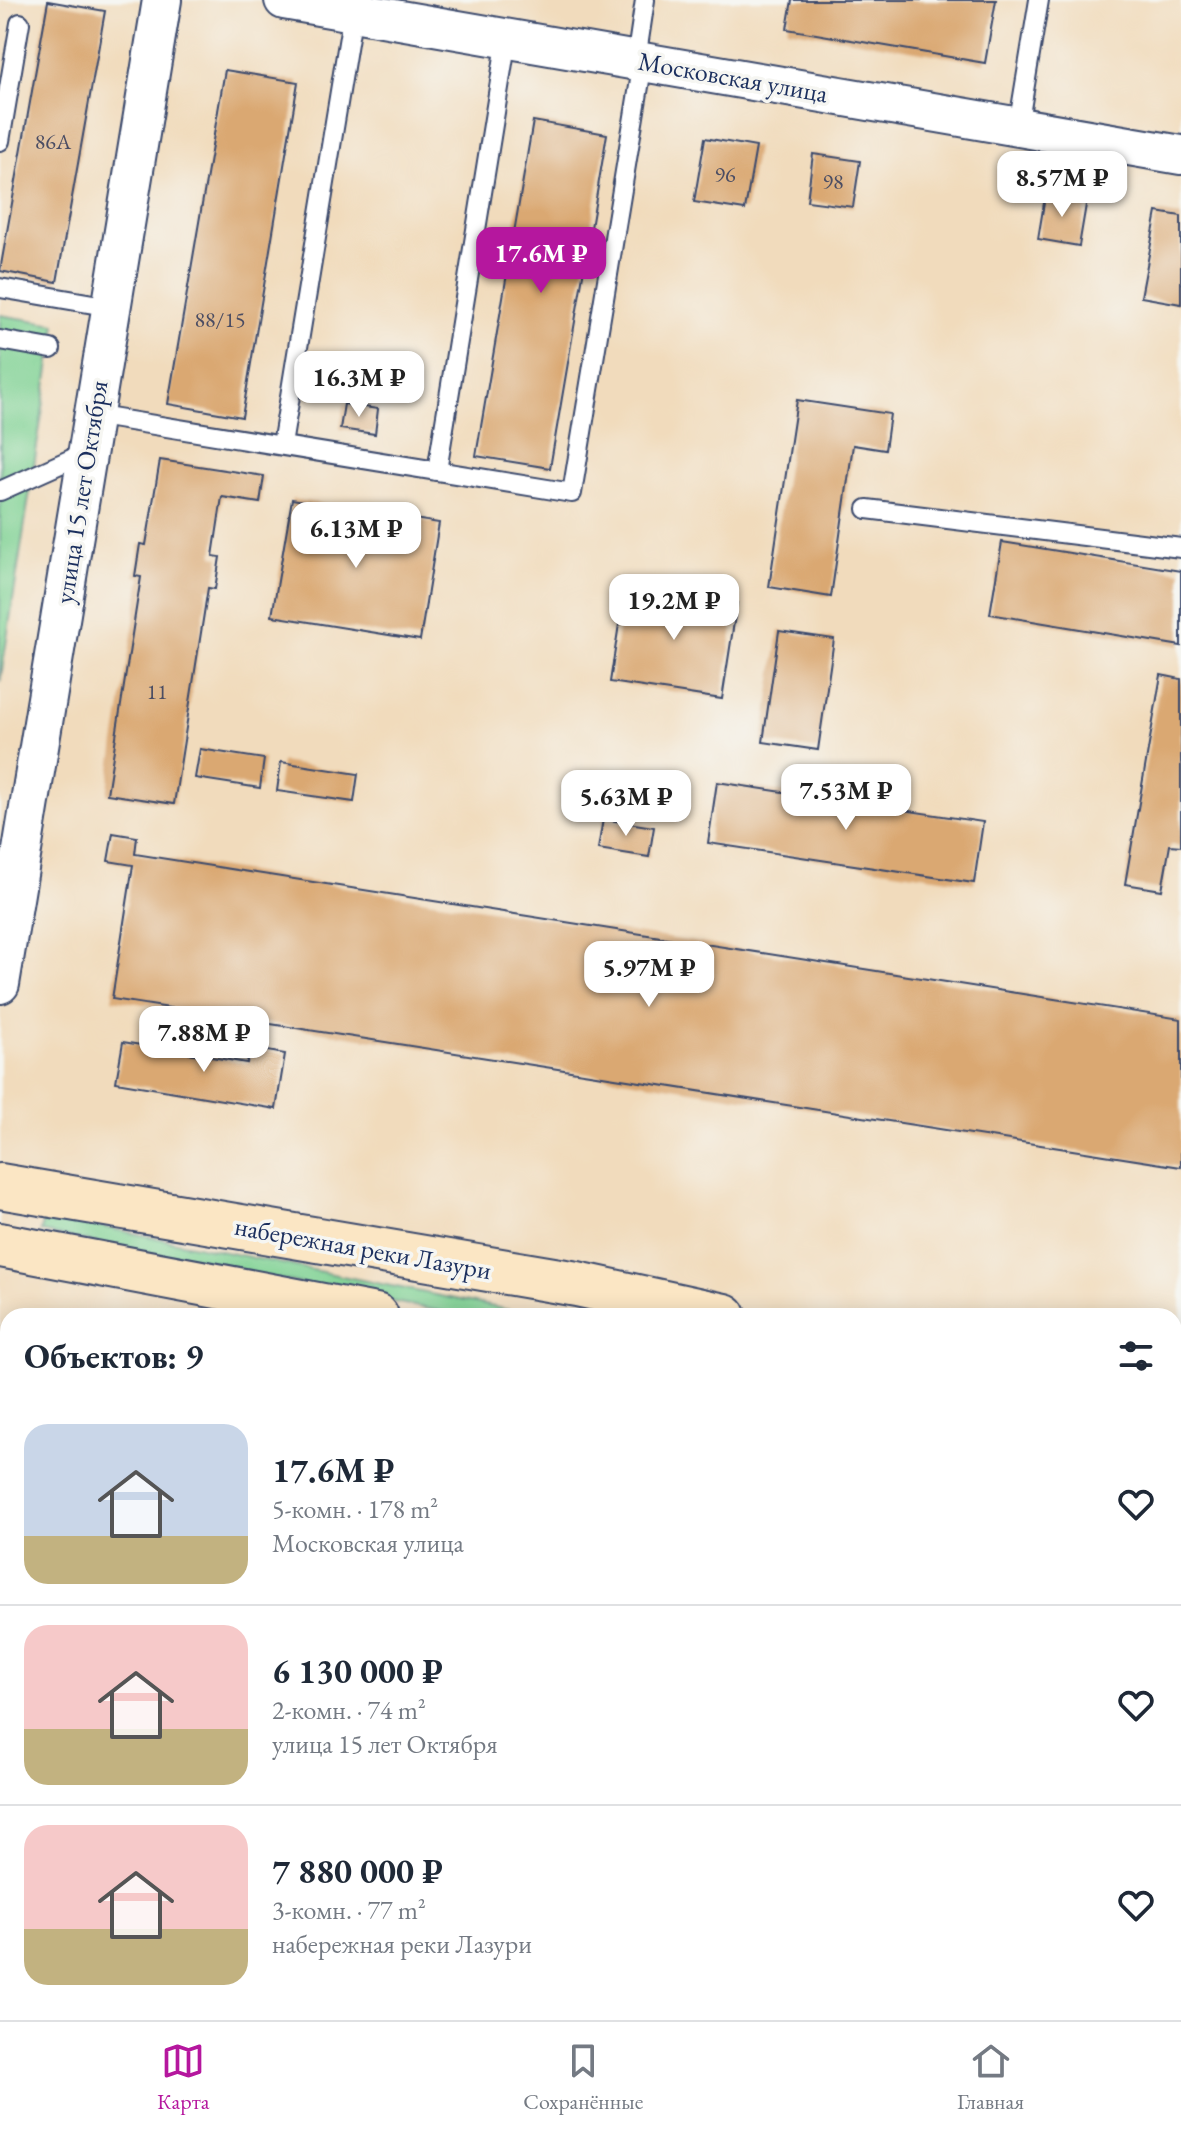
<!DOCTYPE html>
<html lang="ru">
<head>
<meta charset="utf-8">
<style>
  body { margin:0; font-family:"EB Garamond",serif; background:#f6f6f7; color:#1f2937; height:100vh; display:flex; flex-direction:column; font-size:30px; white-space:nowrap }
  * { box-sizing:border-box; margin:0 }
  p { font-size:26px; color:#747a83 }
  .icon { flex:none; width:44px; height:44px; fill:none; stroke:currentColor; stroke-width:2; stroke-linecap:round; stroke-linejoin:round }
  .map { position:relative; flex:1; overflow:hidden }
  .drawer { position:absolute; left:0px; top:1308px; width:1182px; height:712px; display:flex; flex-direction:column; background:#fff; border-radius:24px 24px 0 0; box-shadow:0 4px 20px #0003 }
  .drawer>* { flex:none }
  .price { position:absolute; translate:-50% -68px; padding:0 18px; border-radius:16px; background:#fff; color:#222; font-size:26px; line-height:52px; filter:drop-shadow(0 2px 4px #0008) }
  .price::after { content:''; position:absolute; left:50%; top:48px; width:24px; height:18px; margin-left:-12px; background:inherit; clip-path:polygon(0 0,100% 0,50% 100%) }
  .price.active { background:#b5179e; color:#fff }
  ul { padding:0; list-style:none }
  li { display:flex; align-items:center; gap:24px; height:200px; padding:0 24px }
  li+li { border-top:2px solid #e0e1e3 }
  li span { display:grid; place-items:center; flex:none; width:224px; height:160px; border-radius:24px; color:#555 }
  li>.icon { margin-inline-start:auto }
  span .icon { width:96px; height:96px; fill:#fffc; stroke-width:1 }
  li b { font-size:34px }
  h2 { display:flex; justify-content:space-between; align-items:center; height:96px; padding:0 24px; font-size:34px }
  .dock { display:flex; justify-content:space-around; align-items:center; height:112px; border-top:2px solid #e0e1e3; background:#fff; font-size:22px; color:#747a83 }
  .dock a { display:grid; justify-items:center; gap:4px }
  .dock .active { color:#b5179e }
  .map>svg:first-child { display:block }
</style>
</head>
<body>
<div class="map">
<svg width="1181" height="2020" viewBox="0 0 1181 2020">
  <rect width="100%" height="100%" fill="#f6f6f2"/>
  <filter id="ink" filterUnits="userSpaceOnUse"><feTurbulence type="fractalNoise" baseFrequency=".0125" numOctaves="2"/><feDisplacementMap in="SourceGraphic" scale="16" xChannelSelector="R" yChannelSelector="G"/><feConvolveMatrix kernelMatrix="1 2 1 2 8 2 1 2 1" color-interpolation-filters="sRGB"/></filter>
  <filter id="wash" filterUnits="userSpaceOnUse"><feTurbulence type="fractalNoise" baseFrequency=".006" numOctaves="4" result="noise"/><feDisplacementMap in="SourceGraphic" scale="32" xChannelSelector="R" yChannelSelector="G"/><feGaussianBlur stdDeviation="1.8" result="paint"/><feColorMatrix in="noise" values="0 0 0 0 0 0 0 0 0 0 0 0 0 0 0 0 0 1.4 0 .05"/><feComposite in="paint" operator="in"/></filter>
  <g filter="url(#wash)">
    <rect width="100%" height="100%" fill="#f1dbbc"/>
    <g fill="#7fd193" stroke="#4d8078" stroke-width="2">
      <path d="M0 315 56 324 0 683Z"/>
      <path d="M44 1215 538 1316H464L41 1232Z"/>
    </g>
    <g fill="#5fafd9" stroke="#3d6f9c" stroke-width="2">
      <path d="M0 1371 8 1373V1801L0 1800Z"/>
      <path d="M1174 1632 1181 1634V1942L1174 1937Z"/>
    </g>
    <g id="blocks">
      <g fill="#daa872">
        <path d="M792 0H996L985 63 787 29Z"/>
        <path d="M48 1 105 11 57 282 0 271Z"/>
        <path d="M225 70 298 82 242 417 168 404Z"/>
        <path d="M533 121 607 134 550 468 476 456Z"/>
        <path d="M705 138 756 147 745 210 694 202Z"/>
        <path d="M813 154 860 161 853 207 807 201Z"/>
        <path d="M1046 191 1087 199 1079 246 1038 239Z"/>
        <path d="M1157 212 1181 216V304L1141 297Z"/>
        <path d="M797 400 890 414 885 450 853 445 831 597 769 587Z"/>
        <path d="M344 404 378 409 375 434 340 429Z"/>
        <path d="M160 460 264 476 260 503 222 497 213 556 220 557 215 589 208 588 174 804 107 794 141 577 135 576 140 544 146 545Z"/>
        <path d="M292 499 439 523 420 640 272 616Z"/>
        <path d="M1002 542 1181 571V646L990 614Z"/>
        <path d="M625 586 737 603 722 699 610 682Z"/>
        <path d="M779 631 834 639 818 750 763 742Z"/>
        <path d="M1161 675 1181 679V846L1170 845 1162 890 1125 884Z"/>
        <path d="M200 749 264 759 260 788 195 778Z"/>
        <path d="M281 762 358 774 354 802 277 791Z"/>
        <path d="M717 782 983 822 974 883 708 843Z"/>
        <path d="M603 819 654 827 649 857 598 849Z"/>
        <path d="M113 833 137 837 135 854 1181 1019V1167L112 999 133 865 108 861Z"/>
        <path d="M123 1042 247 1063 250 1048 285 1054 276 1109 116 1082Z"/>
      </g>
    </g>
  </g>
  <g filter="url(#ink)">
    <use href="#blocks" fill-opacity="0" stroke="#3b496c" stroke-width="2"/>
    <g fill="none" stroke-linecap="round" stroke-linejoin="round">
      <defs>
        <g id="service">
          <path d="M636 60 645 0"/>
          <path d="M1018 127 1039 0"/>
          <path d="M0 141 20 23"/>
          <path d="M0 288 111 307"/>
          <path d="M0 340 51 349"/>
          <path d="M93 415 572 493 643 62"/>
          <path d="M282 445 353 12"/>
          <path d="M437 471 507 38"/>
          <path d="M0 491 87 452"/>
          <path d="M867 509 1181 548"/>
        </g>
        <g id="minor">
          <path d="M284 0 1181 155"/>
          <path d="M0 984 162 0"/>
          <path d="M0 1981 8 1982"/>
          <path d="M236 2012 290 2020"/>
        </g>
        <g id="secondary">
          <path d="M0 1186 577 1284 724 1316"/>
          <path d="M0 1245 376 1316"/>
          <path d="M1174 1422 1181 1424"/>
          <path d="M1174 1499 1181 1501"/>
        </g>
      </defs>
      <use href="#service" stroke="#3b496c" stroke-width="22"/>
      <use href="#minor" stroke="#3b496c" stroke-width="42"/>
      <use href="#secondary" stroke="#3b496c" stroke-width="48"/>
      <use href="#service" stroke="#fff" stroke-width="18"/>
      <use href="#minor" stroke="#fff" stroke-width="38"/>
      <use href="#secondary" stroke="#fbe6c4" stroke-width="44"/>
    </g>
  </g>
  <g text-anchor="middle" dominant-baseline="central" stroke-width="7" stroke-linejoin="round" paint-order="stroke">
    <g font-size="22" fill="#4b4d63">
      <text x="53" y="141">86А</text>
      <text x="725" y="174">96</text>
      <text x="833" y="181">98</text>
      <text x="220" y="319">88/15</text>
      <text x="157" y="691">11</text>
    </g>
    <g font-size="26" fill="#1b2f5e" stroke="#f6f6f2">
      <text transform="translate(733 77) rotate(10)">Московская улица</text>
      <text transform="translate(81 492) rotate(-81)">улица 15 лет Октября</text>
      <text transform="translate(363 1248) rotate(10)">набережная реки Лазури</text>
    </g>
  </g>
</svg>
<b class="price" style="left:1062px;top:219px">8.57M ₽</b>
<b class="price active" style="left:541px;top:295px">17.6M ₽</b>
<b class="price" style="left:359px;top:419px">16.3M ₽</b>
<b class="price" style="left:356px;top:570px">6.13M ₽</b>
<b class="price" style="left:674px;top:642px">19.2M ₽</b>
<b class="price" style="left:846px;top:832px">7.53M ₽</b>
<b class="price" style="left:626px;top:838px">5.63M ₽</b>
<b class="price" style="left:649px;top:1009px">5.97M ₽</b>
<b class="price" style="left:204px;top:1074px">7.88M ₽</b>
<section class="drawer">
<h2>Объектов: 9<svg class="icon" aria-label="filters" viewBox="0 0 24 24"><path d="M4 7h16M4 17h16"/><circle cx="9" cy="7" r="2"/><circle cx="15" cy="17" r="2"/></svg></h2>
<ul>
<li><span style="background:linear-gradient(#c9d6e8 70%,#c2b280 0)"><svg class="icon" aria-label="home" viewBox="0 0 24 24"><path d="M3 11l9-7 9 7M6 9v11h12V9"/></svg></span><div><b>17.6M ₽</b><p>5-комн. · 178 m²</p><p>Московская улица</p></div><svg class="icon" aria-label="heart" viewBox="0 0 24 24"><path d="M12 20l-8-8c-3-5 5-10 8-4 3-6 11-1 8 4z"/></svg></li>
<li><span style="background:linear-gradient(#f6c9c9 65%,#c2b280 0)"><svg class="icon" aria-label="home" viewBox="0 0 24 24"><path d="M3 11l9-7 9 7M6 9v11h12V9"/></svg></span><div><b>6 130 000 ₽</b><p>2-комн. · 74 m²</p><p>улица 15 лет Октября</p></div><svg class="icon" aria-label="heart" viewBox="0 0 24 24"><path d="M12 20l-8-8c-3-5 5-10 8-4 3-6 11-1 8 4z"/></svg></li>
<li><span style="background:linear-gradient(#f6c9c9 65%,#c2b280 0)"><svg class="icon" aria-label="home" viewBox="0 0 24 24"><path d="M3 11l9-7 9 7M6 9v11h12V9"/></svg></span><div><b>7 880 000 ₽</b><p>3-комн. · 77 m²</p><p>набережная реки Лазури</p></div><svg class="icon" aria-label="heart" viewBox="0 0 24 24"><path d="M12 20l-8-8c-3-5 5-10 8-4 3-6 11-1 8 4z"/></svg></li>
</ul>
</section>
</div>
<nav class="dock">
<a class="active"><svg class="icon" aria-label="map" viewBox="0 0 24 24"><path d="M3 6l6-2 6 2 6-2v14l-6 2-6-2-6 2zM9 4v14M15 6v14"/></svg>Карта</a>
<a><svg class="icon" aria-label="saved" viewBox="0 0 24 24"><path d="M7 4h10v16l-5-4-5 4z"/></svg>Сохранённые</a>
<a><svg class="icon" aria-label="home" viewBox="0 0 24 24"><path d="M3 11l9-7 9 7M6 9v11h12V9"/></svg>Главная</a>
</nav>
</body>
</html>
